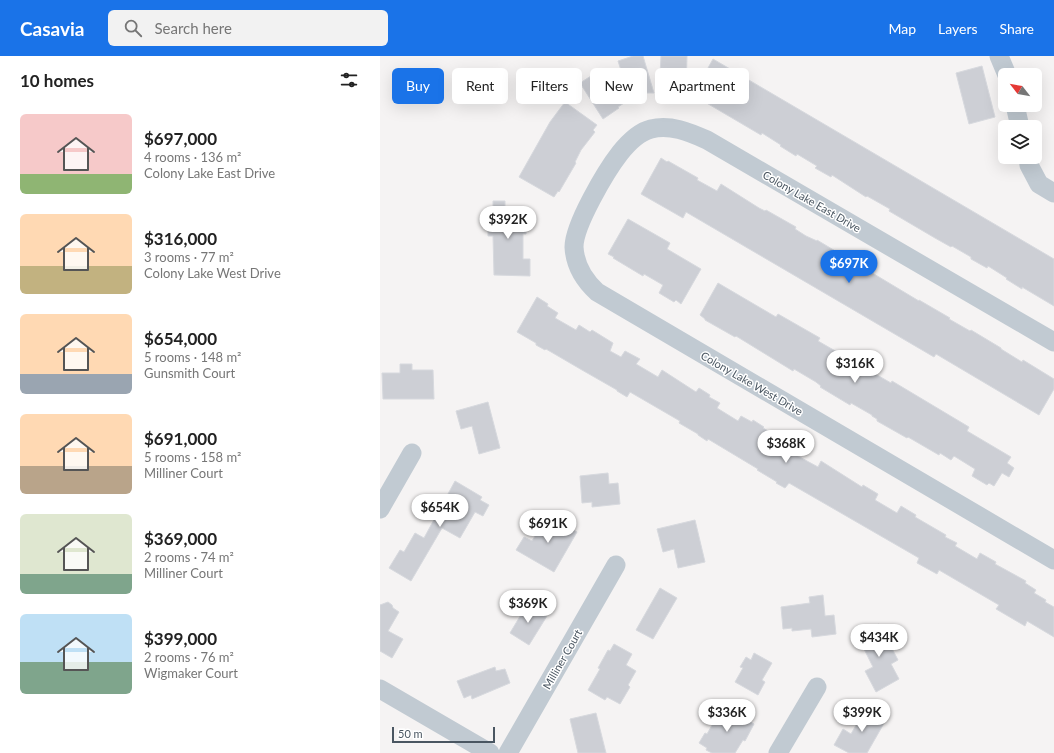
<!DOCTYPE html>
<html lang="en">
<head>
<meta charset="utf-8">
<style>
  body { margin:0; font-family:Lato,sans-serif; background:#f2f2f2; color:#222; height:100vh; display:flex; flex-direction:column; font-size:15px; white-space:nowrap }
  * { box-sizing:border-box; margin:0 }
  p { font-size:13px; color:#767676 }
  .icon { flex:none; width:22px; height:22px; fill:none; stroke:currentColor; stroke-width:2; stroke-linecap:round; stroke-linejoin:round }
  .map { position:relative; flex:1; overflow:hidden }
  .panel { display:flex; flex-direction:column; background:#fff; width:380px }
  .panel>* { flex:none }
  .banner { position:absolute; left:12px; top:12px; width:380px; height:36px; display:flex; gap:8px }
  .needle { width:26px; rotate:301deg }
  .controls { position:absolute; left:618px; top:12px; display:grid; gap:8px }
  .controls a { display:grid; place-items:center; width:44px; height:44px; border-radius:6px; background:#fff; box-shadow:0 4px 16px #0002; font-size:20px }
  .scale { position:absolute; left:12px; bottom:10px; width:103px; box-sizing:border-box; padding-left:4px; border:2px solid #4a5661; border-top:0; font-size:11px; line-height:14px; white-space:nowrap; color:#4a5661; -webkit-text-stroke:3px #fff; paint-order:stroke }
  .price { position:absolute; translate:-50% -34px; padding:0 9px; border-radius:14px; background:#fff; color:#222; font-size:13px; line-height:26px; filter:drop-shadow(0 1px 2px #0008) }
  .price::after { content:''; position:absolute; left:50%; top:24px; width:12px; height:9px; margin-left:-6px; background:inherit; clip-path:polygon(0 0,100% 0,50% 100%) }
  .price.selected { background:#1a73e8; color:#fff }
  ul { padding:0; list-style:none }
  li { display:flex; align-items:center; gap:12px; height:100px; padding:0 20px }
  li span { display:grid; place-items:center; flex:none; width:112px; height:80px; border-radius:6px; color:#555 }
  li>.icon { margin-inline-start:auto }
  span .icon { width:48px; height:48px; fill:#fffc; stroke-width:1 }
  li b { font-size:17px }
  h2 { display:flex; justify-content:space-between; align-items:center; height:48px; padding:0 20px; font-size:17px }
  .chip { padding:0 14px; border-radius:6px; background:#fff; box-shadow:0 4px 16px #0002; font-size:14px; line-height:36px }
  .chip.selected { background:#1a73e8; color:#fff }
  header { display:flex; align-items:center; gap:24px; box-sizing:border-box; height:56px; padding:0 20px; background:#1a73e8; color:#fff }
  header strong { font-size:19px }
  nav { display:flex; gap:22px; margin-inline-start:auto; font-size:14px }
  .search { width:280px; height:36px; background:#f2f2f2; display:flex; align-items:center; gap:10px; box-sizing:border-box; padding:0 14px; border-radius:6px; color:#767676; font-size:15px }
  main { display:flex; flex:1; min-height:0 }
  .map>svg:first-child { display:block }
</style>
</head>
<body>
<header>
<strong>Casavia</strong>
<div class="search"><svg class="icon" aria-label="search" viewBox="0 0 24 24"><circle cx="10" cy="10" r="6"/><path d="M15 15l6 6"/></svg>Search here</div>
<nav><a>Map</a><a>Layers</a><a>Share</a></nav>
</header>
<main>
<section class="panel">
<h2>10 homes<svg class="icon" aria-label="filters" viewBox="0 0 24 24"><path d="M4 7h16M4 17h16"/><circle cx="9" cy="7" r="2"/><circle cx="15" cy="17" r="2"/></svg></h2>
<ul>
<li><span style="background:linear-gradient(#f6c9c9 75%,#8fb573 0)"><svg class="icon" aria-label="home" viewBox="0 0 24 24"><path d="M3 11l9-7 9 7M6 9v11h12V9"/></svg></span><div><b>$697,000</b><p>4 rooms · 136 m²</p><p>Colony Lake East Drive</p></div></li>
<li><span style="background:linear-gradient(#ffd9b3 65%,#c2b280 0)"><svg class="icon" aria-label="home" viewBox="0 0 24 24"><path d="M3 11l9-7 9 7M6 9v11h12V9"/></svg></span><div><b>$316,000</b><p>3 rooms · 77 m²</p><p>Colony Lake West Drive</p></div></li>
<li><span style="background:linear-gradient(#ffd9b3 75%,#9aa5b1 0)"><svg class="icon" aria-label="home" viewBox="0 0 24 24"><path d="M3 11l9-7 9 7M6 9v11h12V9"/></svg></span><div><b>$654,000</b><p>5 rooms · 148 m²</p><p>Gunsmith Court</p></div></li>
<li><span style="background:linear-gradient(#ffd9b3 65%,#b9a48a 0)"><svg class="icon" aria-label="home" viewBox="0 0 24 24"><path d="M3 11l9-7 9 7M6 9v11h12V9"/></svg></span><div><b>$691,000</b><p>5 rooms · 158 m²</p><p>Milliner Court</p></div></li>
<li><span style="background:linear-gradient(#dfe7d0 75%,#7fa58c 0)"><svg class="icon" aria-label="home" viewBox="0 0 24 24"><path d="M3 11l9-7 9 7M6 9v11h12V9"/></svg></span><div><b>$369,000</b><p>2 rooms · 74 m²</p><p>Milliner Court</p></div></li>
<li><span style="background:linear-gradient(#bfe0f5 60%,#7fa58c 0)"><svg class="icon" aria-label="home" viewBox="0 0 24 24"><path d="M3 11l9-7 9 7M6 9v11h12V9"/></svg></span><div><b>$399,000</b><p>2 rooms · 76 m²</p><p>Wigmaker Court</p></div></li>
</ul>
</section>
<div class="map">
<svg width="674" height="697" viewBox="0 0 674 697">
  <rect width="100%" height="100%" fill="#f5f3f3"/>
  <g fill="#cdcfd5" stroke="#d7d9de">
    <path d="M253 0H263L274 37H267L250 42 238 5Z"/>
    <path d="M281 0H307L306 35 299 31V38H279Z"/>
    <path d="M333 3 674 203V250L642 231V233L626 223 627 222 608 210 607 212 591 203V201L572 190 571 191 555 182 509 155 510 153 487 140 486 141 452 119 451 121 435 112 437 110 417 98 416 100 400 90 401 89 382 77 381 79 313 39Z"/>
    <path d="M602 10 615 61 589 68 576 17Z"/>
    <path d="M222 13 244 47 238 51 239 52 223 63 200 27Z"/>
    <path d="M185 46 217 69 213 74 215 76 201 94 195 106 196 107 179 136 178 135 174 141 139 121 170 66Z"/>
    <path d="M281 102 287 106 288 105 318 122 317 124 337 135 341 128 379 152 385 155 386 154 416 171 415 173 426 180 437 185V184L467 202V203L476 209 488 216 489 215 539 245V244L570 262 569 263 590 275 591 274 621 292V293L642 306 643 304 674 323V333L659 359 556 298 554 301 306 156 303 162 261 138Z"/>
    <path d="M113 145H125V153L147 152 146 178H143V203H150V220L114 219 113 180H108V153H113Z"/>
    <path d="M248 163 290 187 287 193 321 213 301 248 296 244 294 246 279 237 283 229 264 218 263 220 233 202 234 201 228 198Z"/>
    <path d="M338 227 396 261 398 258 440 282 438 285 511 327 512 325 589 371 587 375 631 401 627 407 634 412 629 421 622 417 614 430 609 427 607 429 592 420 595 413 574 400 571 404 560 397 559 399 528 381 527 382 497 365V363L492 360V359L471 347 470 349 440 331 441 330 436 326 414 313 413 315 356 280 355 281 325 264V263L320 259Z"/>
    <path d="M157 241 168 248 167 250 178 257 175 262 196 274 199 269 210 276 212 274 233 287 230 295 241 301 245 295 260 303 256 308 278 321 282 314 316 336 319 332 330 339 329 341 340 347 337 352 358 365 361 360 372 366 373 364 384 371 383 372 409 387 407 389 418 395 416 399 438 411 441 405 482 431 483 429 498 438 495 444 517 457 521 450 536 459 535 461 566 479 565 481 577 487 575 490 597 503 600 497 616 506 615 508 646 525 645 527 656 534 654 537 666 544 665 546 674 551V581L647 565 645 570 616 553 619 549 559 514 557 518 537 507 539 502 409 427 405 432 396 427 397 426 377 414 378 413 328 383 327 385 318 379V378L299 367 300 365 250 336 247 341 237 335V334L202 314 166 293 165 294 156 289V287L137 276Z"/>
    <path d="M20 308H32V314H53L54 343H3L2 317H20Z"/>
    <path d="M108 346 120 392 99 398 92 370 81 373 76 355Z"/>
    <path d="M228 417 229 428 238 427 240 448 212 451V446L202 447 200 420Z"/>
    <path d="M75 425 102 441 100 444 109 449 103 460 95 456 80 482 62 472 31 525 9 512 20 494 24 496 35 477 44 482Z"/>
    <path d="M168 459 197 476 174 516 136 494 144 481 152 485Z"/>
    <path d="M315 464 325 506 298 512 294 493 283 496 277 473Z"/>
    <path d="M280 532 297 542 273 583 256 574Z"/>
    <path d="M443 539 445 560 454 559 456 578 432 581 431 573 412 575V572L403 573 401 551 430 547 429 541Z"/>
    <path d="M8 546 12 549 13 552 19 556 8 575 23 583 12 602 0 595V549Z"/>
    <path d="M148 547 167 560 149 589 130 577Z"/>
    <path d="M499 568 518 604 511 608 519 623 496 636 485 615 493 611 477 579Z"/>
    <path d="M234 588 252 598 246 609 256 615 248 629 250 631 240 648 227 641 225 644 208 634 220 613 218 612 228 594 230 595Z"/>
    <path d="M374 597 392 607 382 624 385 626 378 639 355 626 363 612 360 611 366 601 371 604Z"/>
    <path d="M115 611 116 615 125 613 130 627 92 643 91 639 84 642 77 625Z"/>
    <path d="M343 650 374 668 365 685 363 684 355 697H332L326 694 327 692 319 687 325 677 327 678Z"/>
    <path d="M487 650 507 662 487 697H469L454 689 463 673 471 678Z"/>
    <path d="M216 657 226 697H198L190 663Z"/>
  </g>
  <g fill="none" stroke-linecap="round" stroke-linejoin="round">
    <g stroke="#c1cad2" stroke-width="19">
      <path d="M619 0 627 19"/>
      <path d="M635 49 640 71"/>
      <path d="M648 101 649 109 659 128 674 137"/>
      <path d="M674 286 327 84C309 76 290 68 271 73 259 76 248 87 240 97 226 115 194 169 194 191 195 210 204 224 217 236L674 504"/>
      <path d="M0 453 32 397"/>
      <path d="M0 633 110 697"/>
      <path d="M128 697 236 509"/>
      <path d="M398 697 437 631"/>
    </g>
  </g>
  <g text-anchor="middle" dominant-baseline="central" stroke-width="3" stroke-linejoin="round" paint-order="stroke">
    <g font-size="11" fill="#4a5661" stroke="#fff">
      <text transform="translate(432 145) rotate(30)">Colony Lake East Drive</text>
      <text transform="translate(372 327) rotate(30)">Colony Lake West Drive</text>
      <text transform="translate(182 603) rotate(-60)">Milliner Court</text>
    </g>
  </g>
</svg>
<div class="controls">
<a><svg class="needle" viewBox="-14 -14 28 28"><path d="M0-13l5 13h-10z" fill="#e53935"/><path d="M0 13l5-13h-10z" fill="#767676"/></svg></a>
<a><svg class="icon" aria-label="layers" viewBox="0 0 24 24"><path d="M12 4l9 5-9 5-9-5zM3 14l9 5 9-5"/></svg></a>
</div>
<div class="scale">50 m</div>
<b class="price" style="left:128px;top:184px">$392K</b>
<b class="price selected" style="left:469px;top:228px">$697K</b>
<b class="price" style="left:475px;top:328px">$316K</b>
<b class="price" style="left:406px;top:408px">$368K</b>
<b class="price" style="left:60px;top:472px">$654K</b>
<b class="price" style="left:168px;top:488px">$691K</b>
<b class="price" style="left:148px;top:568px">$369K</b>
<b class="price" style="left:499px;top:602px">$434K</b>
<b class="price" style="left:347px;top:677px">$336K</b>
<b class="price" style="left:482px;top:677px">$399K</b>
<div class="banner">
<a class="chip selected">Buy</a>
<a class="chip">Rent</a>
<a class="chip">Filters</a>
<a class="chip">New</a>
<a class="chip">Apartment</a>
</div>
</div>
</main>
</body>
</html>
